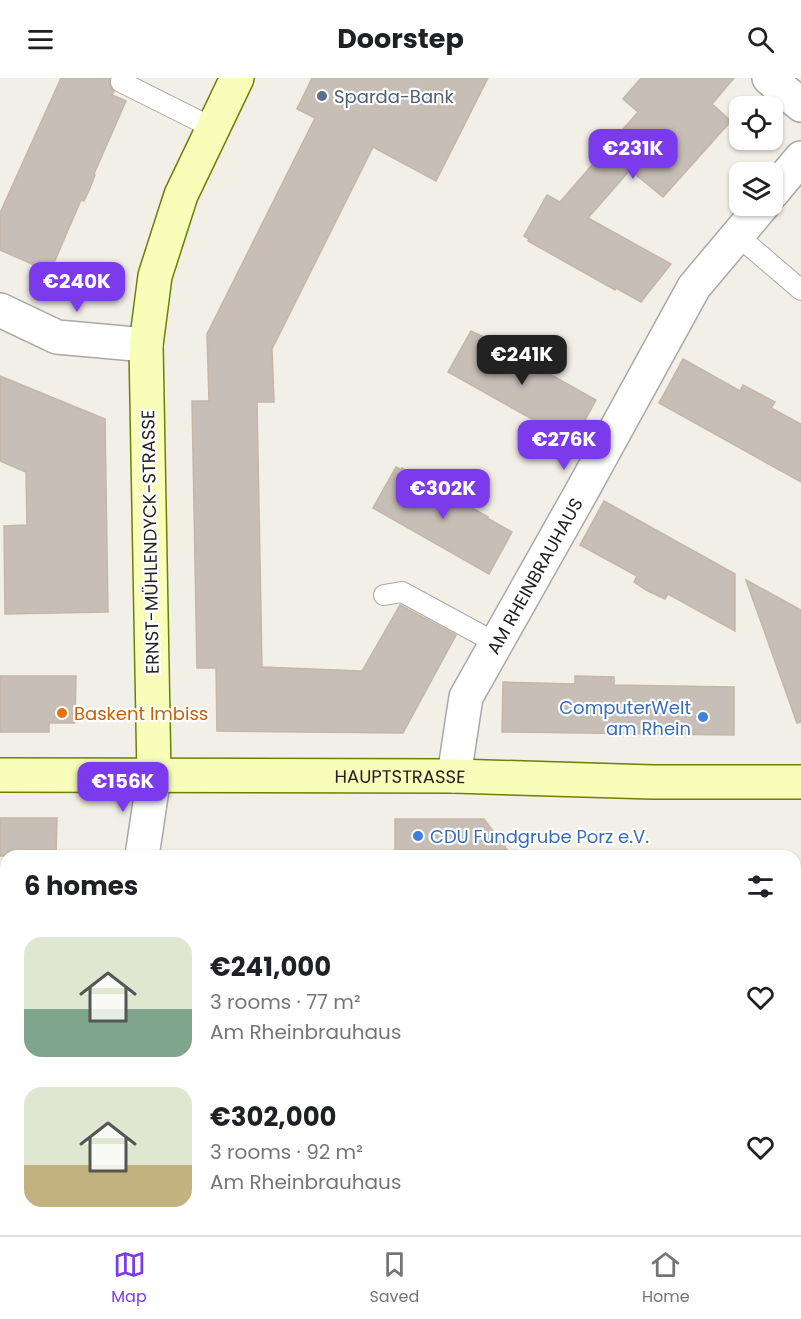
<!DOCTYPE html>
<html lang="en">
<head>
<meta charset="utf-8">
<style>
  body { margin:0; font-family:Poppins,sans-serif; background:#f6f6f6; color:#202124; height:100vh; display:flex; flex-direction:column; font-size:22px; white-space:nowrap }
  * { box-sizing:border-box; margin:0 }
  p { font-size:20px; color:#757577 }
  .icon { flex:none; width:33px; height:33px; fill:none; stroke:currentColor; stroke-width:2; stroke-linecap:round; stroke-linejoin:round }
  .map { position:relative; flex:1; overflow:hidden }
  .panel { position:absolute; left:0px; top:772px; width:801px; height:386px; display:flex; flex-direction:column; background:#fff; border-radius:18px 18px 0 0; box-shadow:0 2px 4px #0004 }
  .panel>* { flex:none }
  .tools { position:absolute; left:729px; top:18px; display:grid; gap:12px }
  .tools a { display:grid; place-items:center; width:54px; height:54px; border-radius:12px; background:#fff; box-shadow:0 2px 4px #0004; font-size:30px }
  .price { position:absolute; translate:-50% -51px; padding:0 14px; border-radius:12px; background:#7c3aed; color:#fff; font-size:20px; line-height:39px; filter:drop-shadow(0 2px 3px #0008) }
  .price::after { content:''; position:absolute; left:50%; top:36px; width:18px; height:14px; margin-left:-9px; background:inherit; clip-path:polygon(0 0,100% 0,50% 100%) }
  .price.active { background:#222; color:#fff }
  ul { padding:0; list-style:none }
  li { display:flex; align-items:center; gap:18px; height:150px; padding:0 24px }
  li span { display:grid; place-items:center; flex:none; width:168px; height:120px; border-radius:18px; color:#555 }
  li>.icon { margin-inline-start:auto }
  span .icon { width:72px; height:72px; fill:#fffc; stroke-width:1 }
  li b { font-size:26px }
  h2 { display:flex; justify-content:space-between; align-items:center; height:72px; padding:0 24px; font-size:26px }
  header { display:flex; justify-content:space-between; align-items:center; height:78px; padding:0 24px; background:#fff; font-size:27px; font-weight:700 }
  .menu { display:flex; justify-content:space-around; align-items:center; height:84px; border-top:2px solid #e0e0e0; background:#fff; font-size:16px; color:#757577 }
  .menu a { display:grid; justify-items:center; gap:3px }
  .menu .active { color:#7c3aed }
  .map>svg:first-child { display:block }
</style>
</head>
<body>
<header><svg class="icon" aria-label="menu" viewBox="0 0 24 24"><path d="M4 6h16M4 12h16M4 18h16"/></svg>Doorstep<svg class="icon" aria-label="search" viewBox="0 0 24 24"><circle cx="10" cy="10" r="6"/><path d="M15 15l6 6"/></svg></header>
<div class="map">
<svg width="801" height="1157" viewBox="0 0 801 1157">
  <rect width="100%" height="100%" fill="#f2efe7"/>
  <path fill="#a8d499" d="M2 1149H6V1152H76L209 1157H0V1150Z"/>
  <g fill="#c7beb6" stroke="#c5b6a8" stroke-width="1.5">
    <path d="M61 0H110L109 5 111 10 114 13 112 17 126 23 94 96 95 97 90 110 84 123 81 122 50 194 0 172V135Z"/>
    <path d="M312 0H488L436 103 373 69 272 271 274 324H257L262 589 362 593 400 527 456 557 403 655 217 653 216 590H197L192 323H209L207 256 315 40 297 31Z"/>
    <path d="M641 0H734L712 26 731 43 663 119 630 92 588 140 671 186 641 224 616 210 615 212 528 163 529 161 524 158 547 117 560 124 638 34 623 21Z"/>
    <path d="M471 253 501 267 500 268 596 322 573 364 448 294Z"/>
    <path d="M683 281 740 313 743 307 760 316 775 324 771 330 801 346V404L659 325Z"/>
    <path d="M0 298 105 341 108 534 5 536 4 448 27 447 26 394 0 383Z"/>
    <path d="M396 389 401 392 402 390 488 439 487 440 512 454 489 496 373 430Z"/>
    <path d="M604 423 735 496V553L668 516 665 521 648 513 634 504 637 498 580 467Z"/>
    <path d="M746 502 801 532V644L797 645Z"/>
    <path d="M0 598H76L75 645H49V654H0Z"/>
    <path d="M575 598 614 599V607L734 609V657L502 654 503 604 575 606Z"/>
    <path d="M0 740H57L56 778H0Z"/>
    <path d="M395 741H484L512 778H395Z"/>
  </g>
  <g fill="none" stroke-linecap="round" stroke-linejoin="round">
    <defs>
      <g id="lane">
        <path d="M121 4 213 50"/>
        <path d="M737 157 801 212"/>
        <path d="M384 517 402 514 496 565"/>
      </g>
      <g id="street">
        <path d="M769 0 801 27"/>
        <path d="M772 115 801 80"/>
        <path d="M0 232 57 259 146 267"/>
        <path id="s1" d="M454 698 466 619 582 413 694 209 762 128"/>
        <path d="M142 778 154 698"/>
        <path d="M0 1065 6 1052"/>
        <path d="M0 1127H6"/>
        <path d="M467 1152 561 1157"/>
      </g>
      <g id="secondary">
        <path id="s2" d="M0 697 454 698 653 704H801"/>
        <path d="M154 698 146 267 155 198 181 117 237 0"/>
      </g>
    </defs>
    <use href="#lane" stroke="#a8a8a8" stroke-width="22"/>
    <use href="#street" stroke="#a8a8a8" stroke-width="36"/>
    <use href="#secondary" stroke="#6d8000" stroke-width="36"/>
    <use href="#lane" stroke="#fff" stroke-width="20"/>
    <use href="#street" stroke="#fff" stroke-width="33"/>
    <use href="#secondary" stroke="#f8feb9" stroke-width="33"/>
  </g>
  <circle fill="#5c6f8a" stroke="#fff" stroke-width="2" cx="322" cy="18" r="6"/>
  <circle fill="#e8710a" stroke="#fff" stroke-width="2" cx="62" cy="635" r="6"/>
  <g fill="#3f7fe0" stroke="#fff" stroke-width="2">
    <circle cx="703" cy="639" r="6"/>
    <circle cx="418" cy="758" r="6"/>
  </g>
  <g text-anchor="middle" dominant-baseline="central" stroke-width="4.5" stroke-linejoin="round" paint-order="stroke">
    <g font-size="18" fill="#4e5e75" stroke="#fff" text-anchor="start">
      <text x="334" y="18">Sparda-Bank</text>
    </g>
    <g font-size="18" fill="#212121" stroke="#fff">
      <text transform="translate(150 464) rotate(-91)">ERNST-MÜHLENDYCK-STRASSE</text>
      <text stroke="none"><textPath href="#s1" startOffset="219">AM RHEINBRAUHAUS</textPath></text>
      <text stroke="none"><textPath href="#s2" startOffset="400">HAUPTSTRASSE</textPath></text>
    </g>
    <g font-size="18" fill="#366cbe" stroke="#fff" text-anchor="end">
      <text x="691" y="629">ComputerWelt<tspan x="691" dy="21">am Rhein</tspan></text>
      <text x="430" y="758" text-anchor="start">CDU Fundgrube Porz e.V.</text>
    </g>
    <g font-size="18" fill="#c56008" stroke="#fff" text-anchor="start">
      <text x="74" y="635">Baskent Imbiss</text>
    </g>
  </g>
</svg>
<div class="tools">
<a><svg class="icon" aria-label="locate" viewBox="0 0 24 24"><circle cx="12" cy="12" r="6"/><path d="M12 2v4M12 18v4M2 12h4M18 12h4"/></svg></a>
<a><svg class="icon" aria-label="layers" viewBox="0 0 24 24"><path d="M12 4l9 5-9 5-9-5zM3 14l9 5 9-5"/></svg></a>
</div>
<b class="price" style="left:633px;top:102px">€231K</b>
<b class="price" style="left:77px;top:235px">€240K</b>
<b class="price active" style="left:522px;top:308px">€241K</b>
<b class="price" style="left:564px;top:393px">€276K</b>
<b class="price" style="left:443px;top:442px">€302K</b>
<b class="price" style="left:123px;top:735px">€156K</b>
<section class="panel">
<h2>6 homes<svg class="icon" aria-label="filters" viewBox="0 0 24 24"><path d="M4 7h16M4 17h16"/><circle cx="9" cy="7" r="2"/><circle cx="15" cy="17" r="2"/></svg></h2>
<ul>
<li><span style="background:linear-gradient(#dfe7d0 60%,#7fa58c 0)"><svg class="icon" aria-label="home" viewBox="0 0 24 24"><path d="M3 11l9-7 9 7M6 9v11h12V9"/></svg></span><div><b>€241,000</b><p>3 rooms · 77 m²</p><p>Am Rheinbrauhaus</p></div><svg class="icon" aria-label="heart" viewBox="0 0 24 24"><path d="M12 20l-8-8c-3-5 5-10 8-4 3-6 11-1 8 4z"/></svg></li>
<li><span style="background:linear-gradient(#dfe7d0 65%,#c2b280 0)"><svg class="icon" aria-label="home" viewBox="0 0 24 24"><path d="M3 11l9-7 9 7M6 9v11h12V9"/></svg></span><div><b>€302,000</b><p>3 rooms · 92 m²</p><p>Am Rheinbrauhaus</p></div><svg class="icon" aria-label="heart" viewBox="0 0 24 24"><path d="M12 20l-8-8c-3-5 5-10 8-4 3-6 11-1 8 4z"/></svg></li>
</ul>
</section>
</div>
<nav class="menu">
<a class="active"><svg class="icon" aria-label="map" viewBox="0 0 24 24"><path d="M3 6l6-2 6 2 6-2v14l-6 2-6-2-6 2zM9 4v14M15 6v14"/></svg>Map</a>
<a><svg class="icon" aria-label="saved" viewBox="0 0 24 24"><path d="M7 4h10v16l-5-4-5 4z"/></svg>Saved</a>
<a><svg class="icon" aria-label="home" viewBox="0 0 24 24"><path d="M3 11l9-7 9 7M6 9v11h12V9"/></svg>Home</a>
</nav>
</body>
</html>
